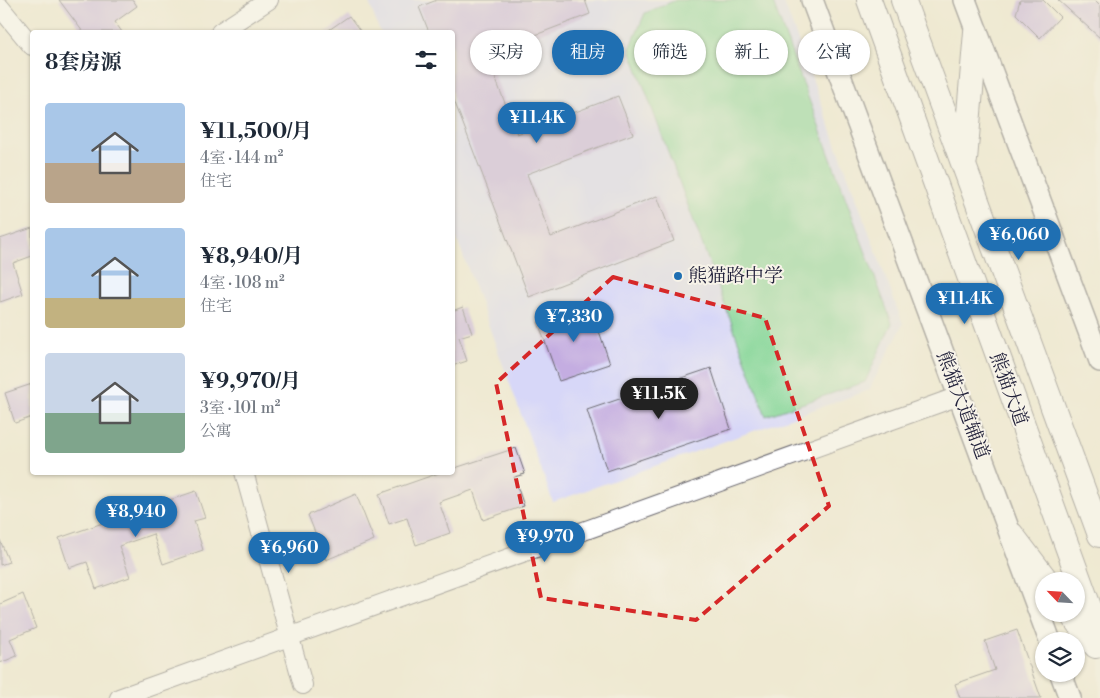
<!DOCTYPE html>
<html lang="zh">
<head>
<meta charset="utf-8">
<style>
  body { margin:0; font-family:"Libre Bodoni","Noto Serif SC",serif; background:#f2f2f3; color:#1f2937; height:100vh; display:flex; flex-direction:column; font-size:19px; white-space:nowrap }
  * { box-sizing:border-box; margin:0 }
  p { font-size:16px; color:#747a83 }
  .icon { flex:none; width:28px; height:28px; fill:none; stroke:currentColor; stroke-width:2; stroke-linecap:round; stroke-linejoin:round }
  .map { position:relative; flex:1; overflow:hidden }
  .details { position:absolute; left:30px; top:30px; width:425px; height:445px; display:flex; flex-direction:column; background:#fff; border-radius:5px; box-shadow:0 1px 4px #0004 }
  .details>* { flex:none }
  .top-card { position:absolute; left:470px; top:30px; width:475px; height:45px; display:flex; gap:10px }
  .needle { width:32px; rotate:295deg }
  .buttons { position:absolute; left:1035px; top:572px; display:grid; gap:10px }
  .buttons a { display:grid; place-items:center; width:50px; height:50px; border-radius:50%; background:#fff; box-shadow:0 1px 4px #0004; font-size:25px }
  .price { position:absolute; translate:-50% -42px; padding:0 11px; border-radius:18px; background:#1f6fb2; color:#fff; font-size:16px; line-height:32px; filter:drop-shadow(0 1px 2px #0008) }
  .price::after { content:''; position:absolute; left:50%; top:30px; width:15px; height:11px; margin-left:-8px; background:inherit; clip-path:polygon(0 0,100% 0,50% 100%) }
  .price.selected { background:#222; color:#fff }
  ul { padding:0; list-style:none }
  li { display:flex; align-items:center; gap:15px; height:125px; padding:0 15px }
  li span { display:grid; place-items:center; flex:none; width:140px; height:100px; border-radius:5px; color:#555 }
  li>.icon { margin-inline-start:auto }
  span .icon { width:60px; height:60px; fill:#fffc; stroke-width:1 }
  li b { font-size:21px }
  h2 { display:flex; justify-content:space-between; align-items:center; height:60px; padding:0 15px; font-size:21px }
  .tag { padding:0 18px; border-radius:22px; background:#fff; box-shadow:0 1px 4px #0004; font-size:18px; line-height:45px }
  .tag.selected { background:#1f6fb2; color:#fff }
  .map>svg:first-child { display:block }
</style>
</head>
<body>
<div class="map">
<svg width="1100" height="698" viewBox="0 0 1100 698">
  <rect width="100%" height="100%" fill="#f7f3e8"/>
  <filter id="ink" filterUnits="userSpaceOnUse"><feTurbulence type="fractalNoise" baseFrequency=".02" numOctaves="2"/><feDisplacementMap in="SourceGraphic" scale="10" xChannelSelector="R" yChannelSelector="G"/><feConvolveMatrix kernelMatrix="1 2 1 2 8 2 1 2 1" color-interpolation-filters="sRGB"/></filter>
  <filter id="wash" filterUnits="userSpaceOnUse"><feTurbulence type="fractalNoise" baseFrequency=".0096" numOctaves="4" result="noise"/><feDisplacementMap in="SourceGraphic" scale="20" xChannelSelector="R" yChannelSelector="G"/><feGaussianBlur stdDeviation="1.12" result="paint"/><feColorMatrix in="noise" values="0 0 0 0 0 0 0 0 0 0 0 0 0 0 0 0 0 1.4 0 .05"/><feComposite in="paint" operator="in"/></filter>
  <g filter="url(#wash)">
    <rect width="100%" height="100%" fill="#efe9d2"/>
    <path fill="#d7d7f8" d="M368 0H783L903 324 869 390 553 502 453 228 452 32H380Z"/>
    <path fill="#84d697" stroke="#537c69" d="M676 0H772L892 323 865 382 766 416 630 49 645 13Z"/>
    <g id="blocks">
      <g fill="#c4ade1">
        <path d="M59 0H133L137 6 115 22 122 32H83Z"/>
        <path d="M437 0H585L590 14 486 54 517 134 618 96 633 134 527 174 551 237 657 196 674 241 529 297 452 95V32H429L419 7Z"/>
        <path d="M1020 0H1043L1060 17 1040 38 1016 14Z"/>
        <path d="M1058 0H1094L1100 6V38Z"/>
        <path d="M349 16 361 32H326Z"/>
        <path d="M32 228V256L13 263 23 294 0 302V239Z"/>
        <path d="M590 304 610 364 559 381 538 322Z"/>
        <path d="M463 307 472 333 459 337 467 361 452 366V311Z"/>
        <path d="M711 368 731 429 607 471 587 410Z"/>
        <path d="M32 384V417L15 423 5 393Z"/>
        <path d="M516 448 525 474 514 477 524 506 483 520 473 490 439 502 450 533 416 545 407 518 389 524 379 494 442 472H452V469Z"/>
        <path d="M196 491 205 518 194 521 203 550 163 564 153 534 119 546 130 577 96 589 87 562 69 568 59 538Z"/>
        <path d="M356 494 374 540 326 560 308 515Z"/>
        <path d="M0 540 9 562 0 565Z"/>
        <path d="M23 594 36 628 10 639 17 656 0 663V604Z"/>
        <path d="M1017 630 1041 698H960L955 684 995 670 985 641Z"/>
      </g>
    </g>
  </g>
  <g filter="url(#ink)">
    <use href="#blocks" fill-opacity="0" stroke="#6a6870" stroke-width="1"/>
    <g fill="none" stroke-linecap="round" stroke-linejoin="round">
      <defs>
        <g id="minor">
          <path d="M0 7 32 46"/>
          <path d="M220 32 269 0"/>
          <path d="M244 472 303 685"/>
          <path d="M119 698 959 396"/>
        </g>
        <g id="tertiary">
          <path d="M812 0 1050 641"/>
          <path d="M965 0 1100 361"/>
          <path d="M1061 674 1070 698"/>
        </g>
        <g id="secondary">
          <path d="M869 0 1100 637"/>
          <path d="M903 0 1100 535"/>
          <path d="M965 160 976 32"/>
          <path d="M1012 535 1047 581"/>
          <path d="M1071 614 1096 646"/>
        </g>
      </defs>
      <use href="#minor" stroke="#6a6870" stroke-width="20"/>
      <use href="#tertiary" stroke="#6a6870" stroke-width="24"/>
      <use href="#secondary" stroke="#6a6870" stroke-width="26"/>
      <use href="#minor" stroke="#fff" stroke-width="18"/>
      <use href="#tertiary" stroke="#fff" stroke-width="21"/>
      <use href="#secondary" stroke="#fff" stroke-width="24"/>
    </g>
  </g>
  <path d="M0 0H1100V698H0ZM613 277 765 318 829 506 696 620 541 598 496 383Z" fill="#efe9d2" fill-opacity=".55" fill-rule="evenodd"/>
  <path fill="none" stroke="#d62828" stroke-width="4" stroke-dasharray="10 6" stroke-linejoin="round" d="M613 277 765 318 829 506 696 620 541 598 496 383Z"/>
  <circle fill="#1f6fb2" stroke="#f7f3e8" stroke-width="2" cx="678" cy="276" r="5"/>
  <g text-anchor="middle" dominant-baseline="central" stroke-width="4" stroke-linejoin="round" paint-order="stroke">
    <g font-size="19" fill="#22223b" stroke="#f7f3e8" text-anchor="start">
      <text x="688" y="276">熊猫路中学</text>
    </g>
    <g font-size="19" fill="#22223b" stroke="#f7f3e8">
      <text transform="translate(1009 389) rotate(70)">熊猫大道</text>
      <text transform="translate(963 405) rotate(69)">熊猫大道辅道</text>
    </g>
  </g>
</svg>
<div class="buttons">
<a><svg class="needle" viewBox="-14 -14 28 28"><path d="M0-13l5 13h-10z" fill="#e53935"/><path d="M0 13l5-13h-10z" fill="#747a83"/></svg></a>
<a><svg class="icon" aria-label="layers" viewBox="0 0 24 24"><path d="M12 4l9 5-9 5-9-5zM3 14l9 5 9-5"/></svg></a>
</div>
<b class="price" style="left:537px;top:144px">¥11.4K</b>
<b class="price" style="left:1019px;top:261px">¥6,060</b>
<b class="price" style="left:965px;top:325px">¥11.4K</b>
<b class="price" style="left:574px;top:343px">¥7,330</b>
<b class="price selected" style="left:659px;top:420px">¥11.5K</b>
<b class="price" style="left:136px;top:538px">¥8,940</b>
<b class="price" style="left:545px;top:563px">¥9,970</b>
<b class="price" style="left:289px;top:574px">¥6,960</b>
<div class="top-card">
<a class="tag">买房</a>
<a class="tag selected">租房</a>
<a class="tag">筛选</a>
<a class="tag">新上</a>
<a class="tag">公寓</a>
</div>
<section class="details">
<h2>8套房源<svg class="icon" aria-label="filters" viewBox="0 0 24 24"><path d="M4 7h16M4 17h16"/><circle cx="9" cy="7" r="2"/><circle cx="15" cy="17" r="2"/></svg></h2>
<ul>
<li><span style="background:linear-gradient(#a9c7e8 60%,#b9a48a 0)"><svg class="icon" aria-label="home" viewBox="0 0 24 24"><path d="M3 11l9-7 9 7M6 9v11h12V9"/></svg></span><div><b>¥11,500/月</b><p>4室 · 144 m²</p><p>住宅</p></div></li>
<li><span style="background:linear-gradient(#a9c7e8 70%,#c2b280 0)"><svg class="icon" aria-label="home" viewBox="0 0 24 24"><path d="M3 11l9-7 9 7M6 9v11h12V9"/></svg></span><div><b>¥8,940/月</b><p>4室 · 108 m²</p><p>住宅</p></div></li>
<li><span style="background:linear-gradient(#c9d6e8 60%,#7fa58c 0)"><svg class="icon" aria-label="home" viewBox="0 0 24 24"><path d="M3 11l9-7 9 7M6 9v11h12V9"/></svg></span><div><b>¥9,970/月</b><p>3室 · 101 m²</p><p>公寓</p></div></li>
</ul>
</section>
</div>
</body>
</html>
